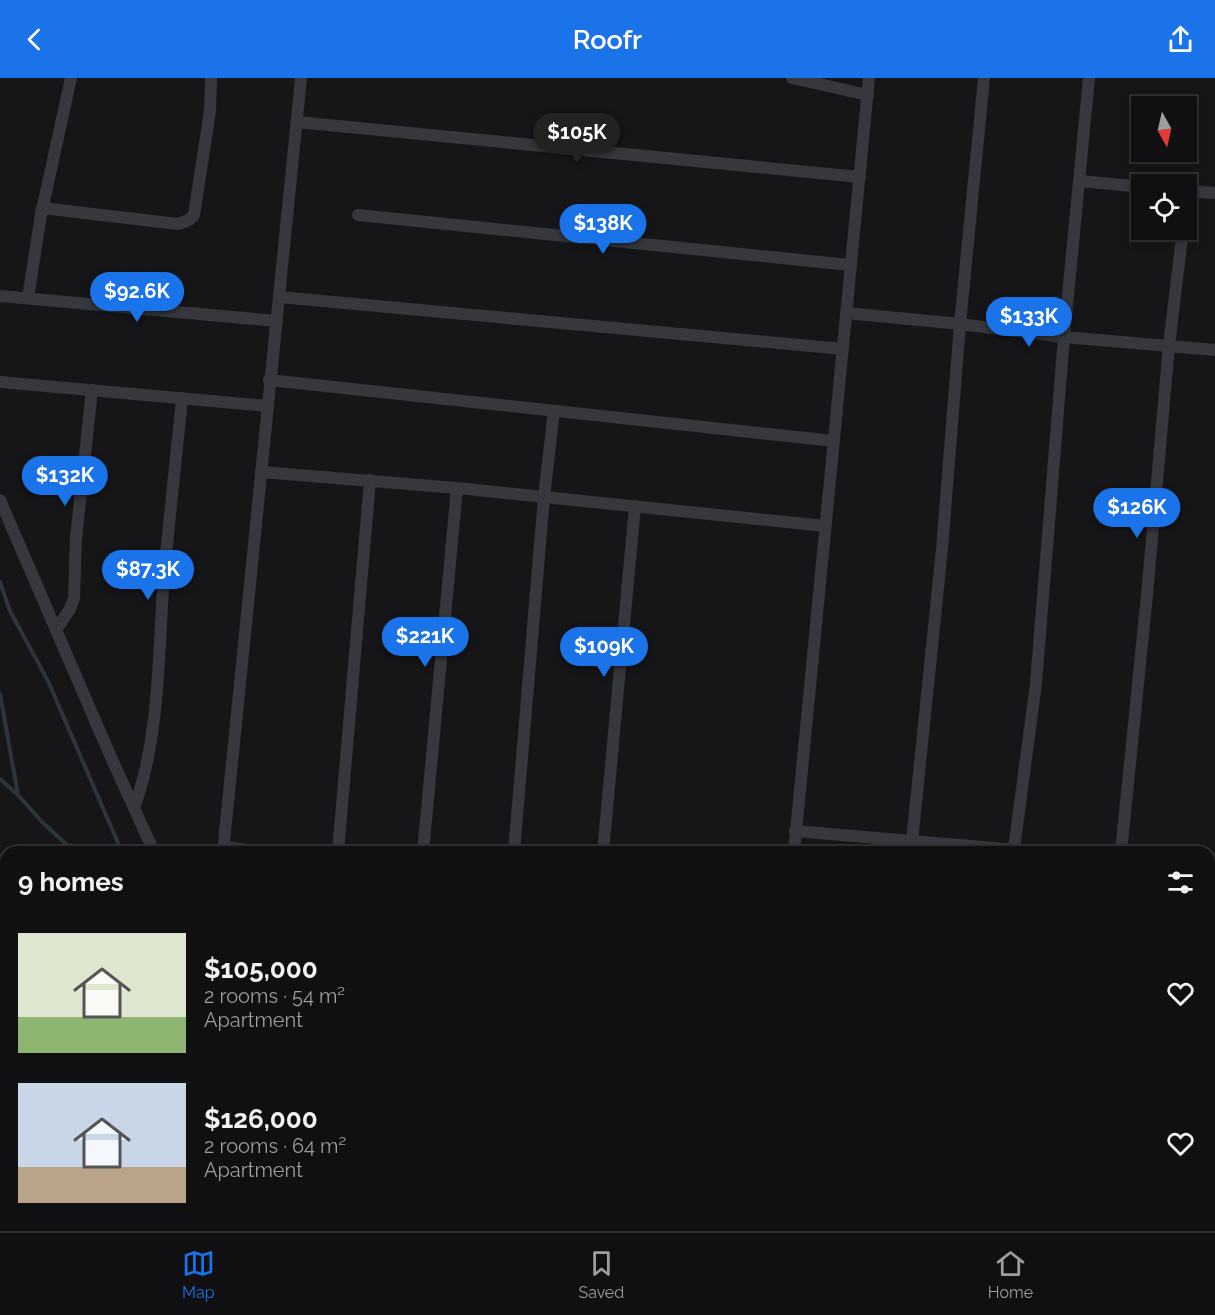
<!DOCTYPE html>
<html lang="en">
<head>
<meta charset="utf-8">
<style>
  body { margin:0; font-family:Raleway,sans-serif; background:#19191b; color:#f1f3f6; height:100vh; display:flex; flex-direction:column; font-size:22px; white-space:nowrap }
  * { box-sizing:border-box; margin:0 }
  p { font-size:20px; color:#9c9d9f }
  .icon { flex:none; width:33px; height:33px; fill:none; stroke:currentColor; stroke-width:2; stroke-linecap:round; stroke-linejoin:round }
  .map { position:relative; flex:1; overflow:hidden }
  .sheet { position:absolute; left:0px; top:768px; width:1215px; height:386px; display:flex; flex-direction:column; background:#101012; border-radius:18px 18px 0 0; box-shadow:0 3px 9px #0003,0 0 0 2px #303032 }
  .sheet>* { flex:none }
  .needle { width:39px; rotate:172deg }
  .tools { position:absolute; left:1131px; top:18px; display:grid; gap:12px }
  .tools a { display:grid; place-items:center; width:66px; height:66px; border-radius:0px; background:#101012; box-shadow:0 3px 9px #0003,0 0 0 2px #303032; font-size:30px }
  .price { position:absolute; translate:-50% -51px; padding:0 14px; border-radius:21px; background:#1a73e8; color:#fff; font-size:20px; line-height:39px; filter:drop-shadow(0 2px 3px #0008) }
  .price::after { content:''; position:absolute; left:50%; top:36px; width:18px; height:14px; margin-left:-9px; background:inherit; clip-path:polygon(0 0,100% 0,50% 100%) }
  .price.on { background:#222; color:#fff }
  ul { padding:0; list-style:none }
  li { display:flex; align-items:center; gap:18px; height:150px; padding:0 18px }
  li span { display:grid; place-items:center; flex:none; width:168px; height:120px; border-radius:0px; color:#555 }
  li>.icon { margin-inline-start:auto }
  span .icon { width:72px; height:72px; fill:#fffc; stroke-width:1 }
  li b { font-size:26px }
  h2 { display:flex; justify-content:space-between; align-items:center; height:72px; padding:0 18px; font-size:26px }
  header { display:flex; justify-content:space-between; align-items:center; height:78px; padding:0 18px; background:#1a73e8; color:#fff; font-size:27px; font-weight:600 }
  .tabs { display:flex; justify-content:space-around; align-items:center; height:84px; border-top:2px solid #303032; background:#101012; font-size:16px; color:#9c9d9f }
  .tabs a { display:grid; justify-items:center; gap:3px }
  .tabs .on { color:#1a73e8 }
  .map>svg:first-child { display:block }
</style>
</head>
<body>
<header><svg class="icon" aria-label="back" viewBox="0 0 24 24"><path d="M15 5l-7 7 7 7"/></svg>Roofr<svg class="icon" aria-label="share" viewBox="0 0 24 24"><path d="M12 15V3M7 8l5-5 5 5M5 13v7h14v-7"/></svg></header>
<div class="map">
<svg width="1215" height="1153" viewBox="0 0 1215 1153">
  <defs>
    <pattern id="cemetery-stones" width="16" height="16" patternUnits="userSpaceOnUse" patternTransform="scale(1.5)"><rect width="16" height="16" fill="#1e261f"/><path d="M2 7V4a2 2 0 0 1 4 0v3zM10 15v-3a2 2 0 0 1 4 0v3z" fill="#3c433d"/></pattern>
  </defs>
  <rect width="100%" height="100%" fill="#161618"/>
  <path fill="url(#cemetery-stones)" d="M0 946 6 961 7 1153H0Z"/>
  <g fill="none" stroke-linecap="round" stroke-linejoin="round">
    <g stroke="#2c353c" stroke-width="4">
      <path d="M0 504 10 533 48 603 122 774"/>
      <path d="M0 616 18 717 42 744 67 767 106 774"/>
      <path d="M0 701 17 716"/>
      <path d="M300 1148 302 1153"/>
    </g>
    <g stroke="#37383d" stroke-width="12">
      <path d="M792 0 868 17"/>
      <path d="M297 44 860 99"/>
      <path d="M1080 103 1142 109"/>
      <path d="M1186 113 1215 115"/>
      <path d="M41 137 71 0"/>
      <path d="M358 137 850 187"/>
      <path d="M0 218 277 243"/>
      <path d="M279 219 843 271"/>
      <path d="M28 220 42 130 178 146 189 142 194 137 210 33 211 0"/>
      <path d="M846 235 960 246 1064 259 1215 272"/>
      <path d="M269 302 834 363"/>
      <path d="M0 304 267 328"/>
      <path d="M261 394 457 410 825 448"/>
      <path d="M0 422 110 677 154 774"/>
      <path d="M56 552 70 531 74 520 76 460 92 312"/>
      <path d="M134 730C159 662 158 584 163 512 168 448 176 384 182 320"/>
      <path d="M795 753 1040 774"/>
      <path d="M912 763 942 471 960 246 984 0"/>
      <path d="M223 769 267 774"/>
      <path d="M1014 771 1036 605 1064 259 1089 0"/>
      <path d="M223 774 301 0"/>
      <path d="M338 774 370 402"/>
      <path d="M423 774 457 410"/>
      <path d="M514 774 544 419 554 333"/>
      <path d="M603 774 635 428"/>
      <path d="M794 774 869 0"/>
      <path d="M1121 774 1147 517 1169 267 1183 152"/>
      <path d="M1209 791 1215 792"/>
      <path d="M1209 900 1215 901"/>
      <path d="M0 928 6 941"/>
      <path d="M1209 1009H1215"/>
      <path d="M1209 1128 1215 1061"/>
      <path d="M160 1148 162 1153"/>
      <path d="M320 1148 322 1153"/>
      <path d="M457 1148 511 1153"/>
      <path d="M24 1153 25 1148"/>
      <path d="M56 1153 57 1148"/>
      <path d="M110 1153 111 1148"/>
      <path d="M757 1153V1148"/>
      <path d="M870 1153V1148"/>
      <path d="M1207 1153V1148"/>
    </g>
  </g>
</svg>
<div class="tools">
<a><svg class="needle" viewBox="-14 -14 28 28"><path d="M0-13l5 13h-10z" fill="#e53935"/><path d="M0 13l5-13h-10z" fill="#9c9d9f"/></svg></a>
<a><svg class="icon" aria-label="locate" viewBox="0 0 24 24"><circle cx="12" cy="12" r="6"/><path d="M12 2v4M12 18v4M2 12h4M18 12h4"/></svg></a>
</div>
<b class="price on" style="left:577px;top:86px">$105K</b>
<b class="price" style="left:603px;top:177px">$138K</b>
<b class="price" style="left:137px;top:245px">$92.6K</b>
<b class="price" style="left:1029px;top:270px">$133K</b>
<b class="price" style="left:65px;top:429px">$132K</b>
<b class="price" style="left:1137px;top:461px">$126K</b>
<b class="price" style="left:148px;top:523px">$87.3K</b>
<b class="price" style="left:425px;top:590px">$221K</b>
<b class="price" style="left:604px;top:600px">$109K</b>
<section class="sheet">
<h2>9 homes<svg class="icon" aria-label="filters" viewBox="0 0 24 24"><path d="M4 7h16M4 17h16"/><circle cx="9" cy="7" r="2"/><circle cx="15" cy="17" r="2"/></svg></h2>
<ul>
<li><span style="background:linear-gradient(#dfe7d0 70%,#8fb573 0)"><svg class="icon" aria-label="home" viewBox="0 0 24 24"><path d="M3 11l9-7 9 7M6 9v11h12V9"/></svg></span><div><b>$105,000</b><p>2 rooms · 54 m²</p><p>Apartment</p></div><svg class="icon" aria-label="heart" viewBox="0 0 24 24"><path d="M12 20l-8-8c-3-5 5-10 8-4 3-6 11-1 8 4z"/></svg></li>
<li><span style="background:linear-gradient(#c9d6e8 70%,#b9a48a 0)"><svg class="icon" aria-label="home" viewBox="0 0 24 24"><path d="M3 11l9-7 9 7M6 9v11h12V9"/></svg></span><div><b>$126,000</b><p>2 rooms · 64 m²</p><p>Apartment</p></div><svg class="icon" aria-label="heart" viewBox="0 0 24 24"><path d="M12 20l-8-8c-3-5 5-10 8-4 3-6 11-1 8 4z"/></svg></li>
</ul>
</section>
</div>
<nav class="tabs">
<a class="on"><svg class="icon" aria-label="map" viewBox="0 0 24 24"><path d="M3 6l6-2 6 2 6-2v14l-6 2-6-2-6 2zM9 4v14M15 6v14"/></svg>Map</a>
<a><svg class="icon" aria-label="saved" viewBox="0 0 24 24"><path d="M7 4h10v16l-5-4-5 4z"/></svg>Saved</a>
<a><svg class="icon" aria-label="home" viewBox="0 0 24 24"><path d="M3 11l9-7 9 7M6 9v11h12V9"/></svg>Home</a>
</nav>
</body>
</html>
